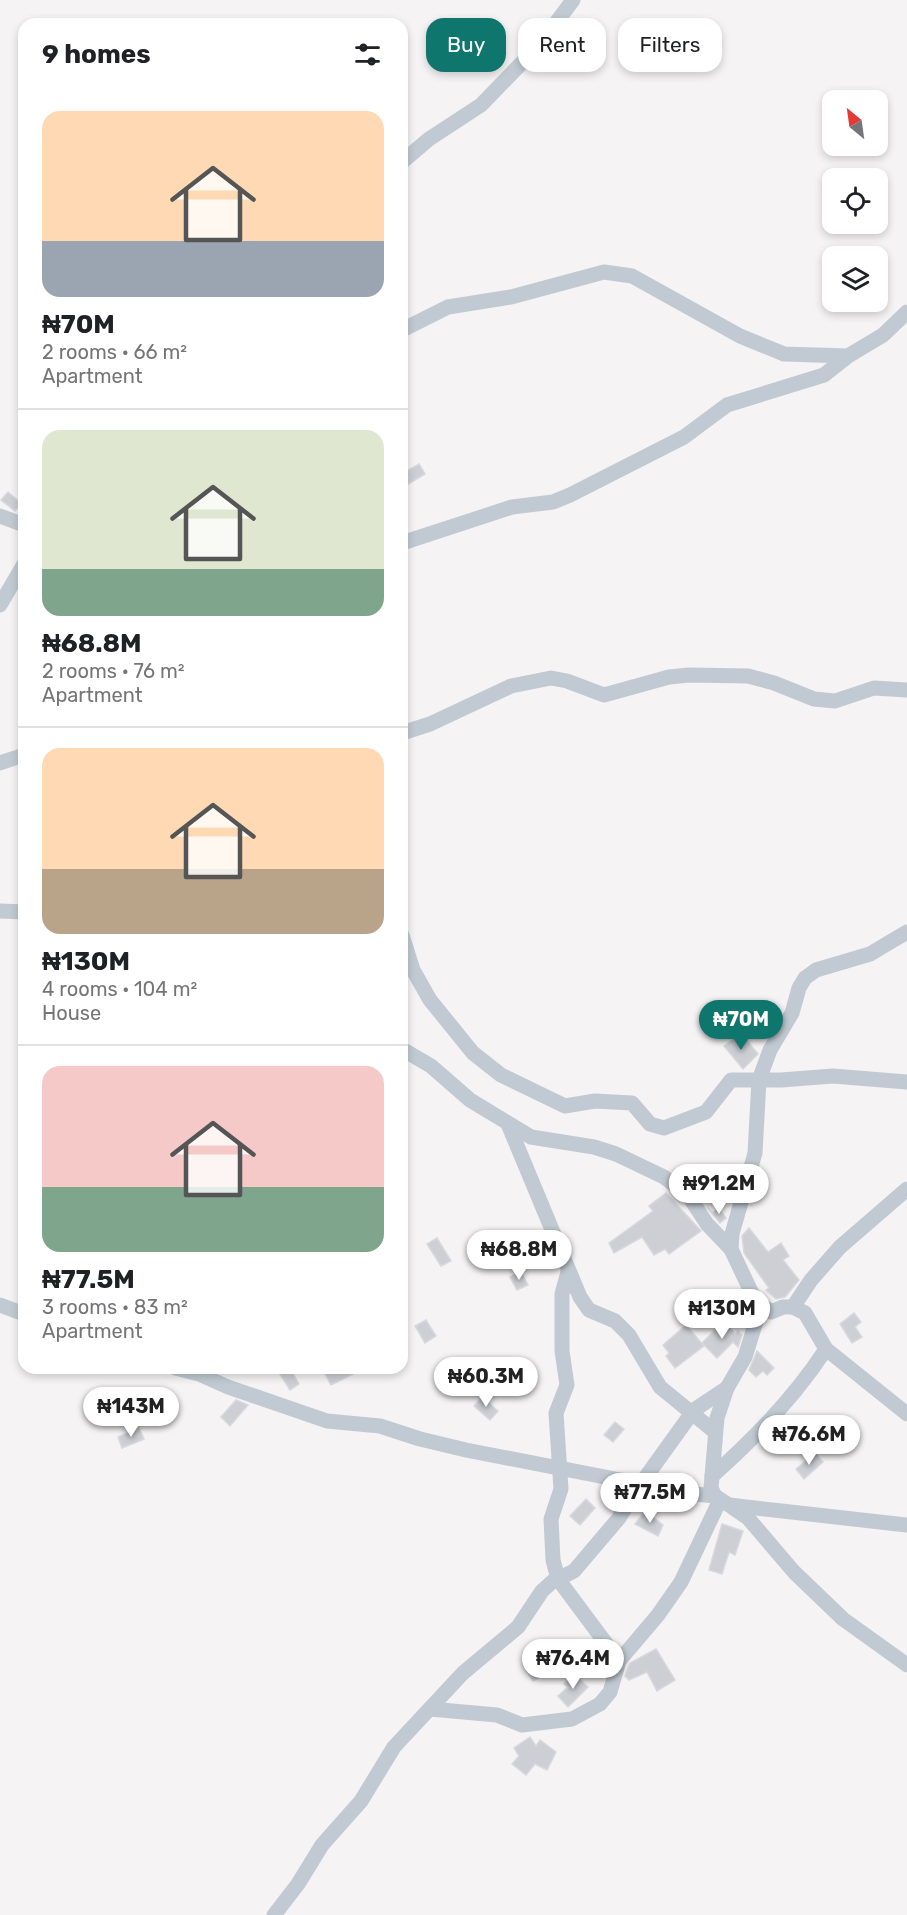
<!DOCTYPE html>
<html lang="en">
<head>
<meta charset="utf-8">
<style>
  body { margin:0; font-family:Rubik,sans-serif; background:#f2f2f2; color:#202124; height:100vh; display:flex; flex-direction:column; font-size:22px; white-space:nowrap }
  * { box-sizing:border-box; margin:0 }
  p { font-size:20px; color:#757577 }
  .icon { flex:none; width:33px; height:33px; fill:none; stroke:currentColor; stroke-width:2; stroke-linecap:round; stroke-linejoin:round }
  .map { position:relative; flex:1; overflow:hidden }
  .details { position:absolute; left:18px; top:18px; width:390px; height:1356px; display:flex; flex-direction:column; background:#fff; border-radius:18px; box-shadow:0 3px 9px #0003 }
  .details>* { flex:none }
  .top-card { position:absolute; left:426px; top:18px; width:390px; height:54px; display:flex; gap:12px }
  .needle { width:39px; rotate:331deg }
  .controls { position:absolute; left:822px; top:90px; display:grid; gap:12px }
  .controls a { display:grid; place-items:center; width:66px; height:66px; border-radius:12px; background:#fff; box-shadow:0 3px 9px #0003; font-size:30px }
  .price { position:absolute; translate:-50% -51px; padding:0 14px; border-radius:21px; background:#fff; color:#222; font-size:20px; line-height:39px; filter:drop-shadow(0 2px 3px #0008) }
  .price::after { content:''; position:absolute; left:50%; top:36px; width:18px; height:14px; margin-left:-9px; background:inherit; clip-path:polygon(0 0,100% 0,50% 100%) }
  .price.on { background:#0f766e; color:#fff }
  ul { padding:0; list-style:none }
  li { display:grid; align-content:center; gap:12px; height:318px; padding:0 24px }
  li+li { border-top:2px solid #e0e0e0 }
  li span { display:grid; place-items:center; height:186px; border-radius:18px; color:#555 }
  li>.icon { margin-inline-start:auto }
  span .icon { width:108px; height:108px; fill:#fffc; stroke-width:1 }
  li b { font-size:26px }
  h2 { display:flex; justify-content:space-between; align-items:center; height:72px; padding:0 24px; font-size:26px }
  .pill { padding:0 21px; border-radius:18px; background:#fff; box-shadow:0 3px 9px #0003; font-size:21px; line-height:54px }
  .pill.on { background:#0f766e; color:#fff }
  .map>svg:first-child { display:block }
</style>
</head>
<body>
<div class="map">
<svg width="907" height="1915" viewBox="0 0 907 1915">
  <rect width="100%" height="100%" fill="#f5f3f3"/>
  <g fill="#cdcfd5" stroke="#d7d9de" stroke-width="1.5">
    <path d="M419 464 425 474 402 488V474Z"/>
    <path d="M8 492 22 504 15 511 1 500Z"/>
    <path d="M741 1033 758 1054 743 1069 724 1046Z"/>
    <path d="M666 1193 701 1231 669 1254 665 1249 654 1255 642 1237 614 1253 609 1243 653 1211 649 1206Z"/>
    <path d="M707 1207 713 1213 718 1208 726 1218 720 1223Z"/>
    <path d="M749 1228 768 1252 781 1243 789 1256 783 1260 799 1280 785 1297 776 1299 766 1290 769 1288 744 1253 742 1236Z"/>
    <path d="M437 1238 451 1261 441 1266 427 1244Z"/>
    <path d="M521 1272 528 1285 517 1290 510 1277Z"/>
    <path d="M854 1313 861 1322 855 1327 862 1337 852 1343 840 1324Z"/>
    <path d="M426 1320 436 1336 425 1343 415 1326Z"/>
    <path d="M724 1321 735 1334 738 1331 742 1335 738 1347 733 1342 717 1358 702 1343Z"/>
    <path d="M686 1325 704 1346 675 1368 666 1356 669 1353 663 1345Z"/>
    <path d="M757 1351 774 1368 767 1375 763 1371 756 1377 749 1370Z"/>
    <path d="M484 1361 495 1375 481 1386 470 1372Z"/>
    <path d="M276 1368H290L299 1384 290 1390Z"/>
    <path d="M322 1368H365L331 1385Z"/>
    <path d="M482 1397 498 1411 490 1420 474 1406Z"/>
    <path d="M236 1400 248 1405 230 1426 221 1417Z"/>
    <path d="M615 1422 624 1429 613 1442 604 1435Z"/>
    <path d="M139 1428 144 1439 122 1448 118 1437Z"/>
    <path d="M815 1453 823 1462 804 1479 796 1469Z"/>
    <path d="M586 1499 595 1508 580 1525 570 1516Z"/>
    <path d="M645 1511 663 1525 658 1536 635 1524Z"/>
    <path d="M722 1524 743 1531 735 1555 729 1552 722 1574 709 1570Z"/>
    <path d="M656 1649 675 1680 657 1691 647 1672 629 1680 625 1676 630 1663Z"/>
    <path d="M533 1659 543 1676 533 1681 523 1665Z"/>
    <path d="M574 1674 588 1687 568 1707 558 1696 568 1687 564 1684Z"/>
    <path d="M530 1737 536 1746 540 1740 556 1752 547 1770 535 1764 526 1775 512 1764 519 1756 514 1748Z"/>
  </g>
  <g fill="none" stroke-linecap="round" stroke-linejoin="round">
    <g stroke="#c1cad2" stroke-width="15">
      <path d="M402 162 429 139 481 105 541 43 573 0"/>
      <path d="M402 330 448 307 511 297 604 272 632 276 740 336 784 354 848 356"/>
      <path d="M0 516 24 525"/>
      <path d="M402 543 512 507 553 502 570 495 684 437 727 405 824 375 848 356 883 335 907 312"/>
      <path d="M0 605 24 564"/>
      <path d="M402 733 430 724 511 686 551 678 567 681 604 695 669 677 689 675 748 676 774 683 814 699 835 701 874 688 907 690"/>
      <path d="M0 763 24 755"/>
      <path d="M0 911 24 912"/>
      <path d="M402 935 413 970 430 1000 473 1053 501 1075 565 1106 595 1101 632 1103 650 1124 664 1128 706 1112 731 1080H781L833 1076 907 1082"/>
      <path d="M402 1049 431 1066 470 1100 531 1137 594 1147 616 1154 664 1177 688 1195 707 1224 731 1249 755 1300 758 1315 745 1357 727 1388 717 1418 711 1488 715 1496 729 1505 907 1525"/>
      <path d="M508 1124 580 1297 589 1310 615 1321 629 1335 660 1387 715 1432"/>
      <path d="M731 1249 732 1234 755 1153 759 1080 770 1050 792 1013 799 988 805 978 816 970 870 954 907 932"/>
      <path d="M568 1272 562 1294V1351L567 1385 556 1413 561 1489 551 1519 553 1560 558 1579 619 1661"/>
      <path d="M755 1300 771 1312 783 1307H793L811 1280 840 1247 907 1189"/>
      <path d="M0 1305 24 1314"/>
      <path d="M793 1307 805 1313 826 1349 907 1414"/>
      <path d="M175 1368 199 1374 228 1387 327 1421 380 1426 420 1439 466 1450 641 1484 664 1491 715 1496"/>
      <path d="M712 1476C753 1440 796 1395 826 1349"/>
      <path d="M732 1507 748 1518 794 1572 843 1619 907 1665"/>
      <path d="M430 1709 497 1715 522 1725 572 1719 600 1704 610 1692 619 1661 658 1615 681 1582 720 1500"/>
      <path d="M274 1915 298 1884 322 1845 361 1801 394 1747 463 1673 518 1627 542 1591 552 1582 574 1571 619 1518 635 1492 694 1410 727 1388"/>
    </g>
  </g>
</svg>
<div class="controls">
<a><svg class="needle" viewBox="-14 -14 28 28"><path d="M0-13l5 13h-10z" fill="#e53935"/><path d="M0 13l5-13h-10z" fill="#757577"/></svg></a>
<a><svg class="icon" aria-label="locate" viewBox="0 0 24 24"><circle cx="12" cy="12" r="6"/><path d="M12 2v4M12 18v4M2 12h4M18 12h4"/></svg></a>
<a><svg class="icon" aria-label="layers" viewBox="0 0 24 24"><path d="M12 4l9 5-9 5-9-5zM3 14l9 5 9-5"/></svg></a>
</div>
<b class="price on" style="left:741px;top:1051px">₦70M</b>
<b class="price" style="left:719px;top:1215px">₦91.2M</b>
<b class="price" style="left:519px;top:1281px">₦68.8M</b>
<b class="price" style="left:722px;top:1340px">₦130M</b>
<b class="price" style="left:486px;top:1408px">₦60.3M</b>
<b class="price" style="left:131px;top:1438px">₦143M</b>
<b class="price" style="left:809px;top:1466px">₦76.6M</b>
<b class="price" style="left:650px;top:1524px">₦77.5M</b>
<b class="price" style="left:573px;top:1690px">₦76.4M</b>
<div class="top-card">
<a class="pill on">Buy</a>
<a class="pill">Rent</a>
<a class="pill">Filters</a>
</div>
<section class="details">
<h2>9 homes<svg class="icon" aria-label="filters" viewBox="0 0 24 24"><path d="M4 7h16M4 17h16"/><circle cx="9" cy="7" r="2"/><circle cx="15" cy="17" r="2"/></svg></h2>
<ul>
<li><span style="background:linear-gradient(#ffd9b3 70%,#9aa5b1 0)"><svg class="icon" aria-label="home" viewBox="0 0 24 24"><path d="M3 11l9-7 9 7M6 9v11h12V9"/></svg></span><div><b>₦70M</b><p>2 rooms · 66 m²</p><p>Apartment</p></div></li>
<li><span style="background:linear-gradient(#dfe7d0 75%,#7fa58c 0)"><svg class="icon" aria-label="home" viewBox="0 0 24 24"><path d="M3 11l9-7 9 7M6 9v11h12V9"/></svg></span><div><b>₦68.8M</b><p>2 rooms · 76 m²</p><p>Apartment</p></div></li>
<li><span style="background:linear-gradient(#ffd9b3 65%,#b9a48a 0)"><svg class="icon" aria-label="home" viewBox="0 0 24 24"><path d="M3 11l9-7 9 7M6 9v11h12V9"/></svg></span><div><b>₦130M</b><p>4 rooms · 104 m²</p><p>House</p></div></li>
<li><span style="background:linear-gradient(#f6c9c9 65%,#7fa58c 0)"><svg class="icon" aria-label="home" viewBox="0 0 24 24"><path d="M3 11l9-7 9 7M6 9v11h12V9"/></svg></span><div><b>₦77.5M</b><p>3 rooms · 83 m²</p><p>Apartment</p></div></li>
</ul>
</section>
</div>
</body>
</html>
